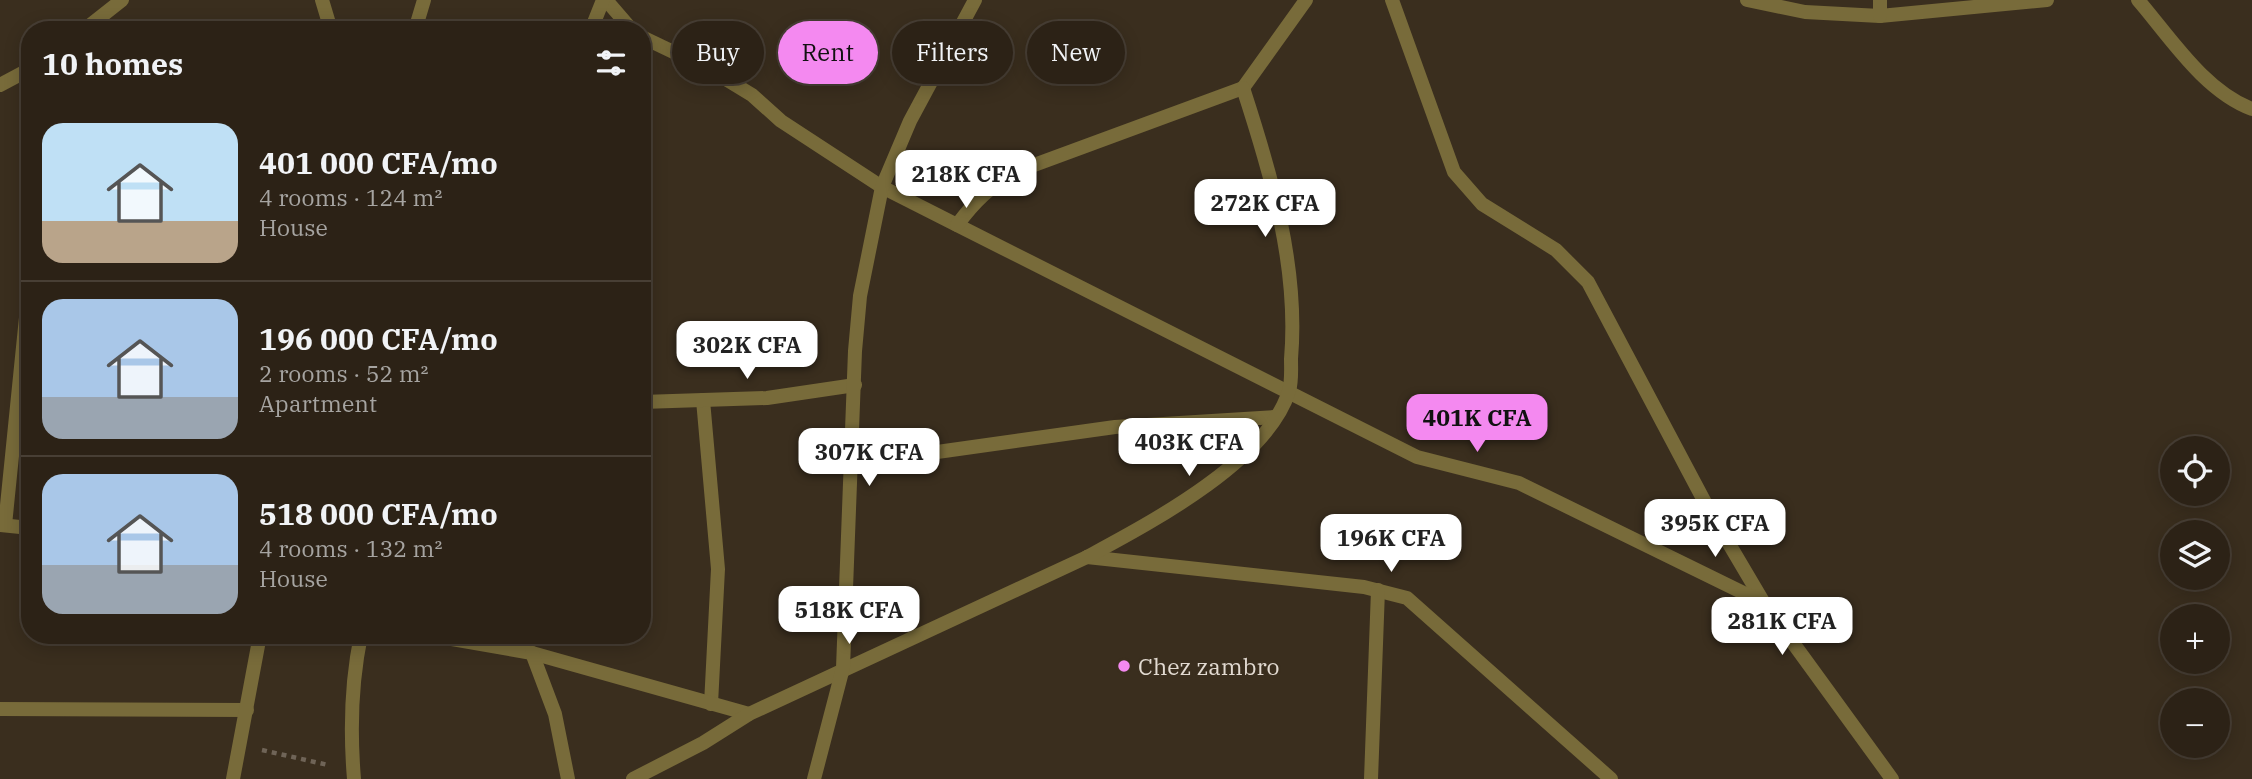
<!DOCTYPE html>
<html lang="en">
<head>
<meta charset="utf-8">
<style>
  body { margin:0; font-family:"IBM Plex Serif",serif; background:#342a1f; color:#f1f3f6; height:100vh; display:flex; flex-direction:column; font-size:26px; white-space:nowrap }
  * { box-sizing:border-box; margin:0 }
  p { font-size:23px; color:#a6a4a1 }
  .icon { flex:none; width:38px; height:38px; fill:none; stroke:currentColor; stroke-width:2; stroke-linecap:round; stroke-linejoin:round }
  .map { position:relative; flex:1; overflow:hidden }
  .details { position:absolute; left:21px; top:21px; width:630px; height:623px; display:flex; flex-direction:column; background:#2c2216; border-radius:28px; box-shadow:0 4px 18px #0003,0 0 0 2px #483f35 }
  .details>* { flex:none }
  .banner { position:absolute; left:672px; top:21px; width:665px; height:63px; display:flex; gap:14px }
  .fabs { position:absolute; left:2160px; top:436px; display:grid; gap:14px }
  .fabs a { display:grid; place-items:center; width:70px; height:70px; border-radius:50%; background:#2c2216; box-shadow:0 4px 18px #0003,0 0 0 2px #483f35; font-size:35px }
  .price { position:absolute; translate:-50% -60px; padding:0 16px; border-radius:14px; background:#fff; color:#222; font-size:23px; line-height:46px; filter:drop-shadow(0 2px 4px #0008) }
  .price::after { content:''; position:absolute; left:50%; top:42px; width:21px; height:16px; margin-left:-10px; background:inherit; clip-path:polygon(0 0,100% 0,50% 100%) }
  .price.selected { background:#f489f0; color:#111 }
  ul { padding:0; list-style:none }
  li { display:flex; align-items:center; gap:21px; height:175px; padding:0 21px }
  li+li { border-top:2px solid #483f35 }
  li span { display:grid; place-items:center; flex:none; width:196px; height:140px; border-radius:21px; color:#555 }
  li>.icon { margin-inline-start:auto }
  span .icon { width:84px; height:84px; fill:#fffc; stroke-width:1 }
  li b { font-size:30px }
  h2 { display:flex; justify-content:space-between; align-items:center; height:84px; padding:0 21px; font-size:30px }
  .pill { padding:0 24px; border-radius:32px; background:#2c2216; box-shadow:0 4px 18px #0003,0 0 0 2px #483f35; font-size:24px; line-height:63px }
  .pill.selected { background:#f489f0; color:#111 }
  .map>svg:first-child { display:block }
</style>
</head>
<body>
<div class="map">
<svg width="2252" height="779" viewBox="0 0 2252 779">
  <rect width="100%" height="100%" fill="#3a2e1e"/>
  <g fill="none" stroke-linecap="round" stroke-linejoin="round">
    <path stroke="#6f6457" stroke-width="4.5" stroke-dasharray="5 5" stroke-linecap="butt" d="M262 750 328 765"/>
    <g stroke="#786b3a" stroke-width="14">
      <path d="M322 0 331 30"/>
      <path d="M606 0 632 30"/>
      <path d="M1392 0 1454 172 1482 204 1556 250 1588 282 1709 510 1764 603 1892 779"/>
      <path d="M1747 0 1805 12 1880 16 2047 0"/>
      <path d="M2138 0C2170 37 2204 91 2252 109"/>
      <path d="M1880 16V0"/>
      <path d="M84 30 122 0"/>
      <path d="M415 30 424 0"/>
      <path d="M591 30 603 0"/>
      <path d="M642 37 711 70 752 95 781 121 882 187 957 225 1417 457 1519 483 1764 603"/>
      <path d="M0 85 30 69"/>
      <path d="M957 225C975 201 991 185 1018 171L1243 88 1306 0"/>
      <path d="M703 400 718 569 711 704"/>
      <path d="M642 402 767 398 855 385"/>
      <path d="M852 464 1115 427 1275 417"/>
      <path d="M0 525 30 528"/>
      <path d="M5 525 30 278"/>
      <path d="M1087 557 1364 587 1407 598 1611 779"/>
      <path d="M429 635 532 653 749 714"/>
      <path d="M532 653 555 714 568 779"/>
      <path d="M0 709 247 710"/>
      <path d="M233 779 260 635"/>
      <path d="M354 779C350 731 351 683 361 635"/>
      <path d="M633 779 703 743 749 714 1087 557C1148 524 1267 462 1289 391 1292 381 1291 369 1291 359 1299 267 1271 174 1243 88"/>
      <path d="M814 779 843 668 855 351 860 296 882 187 910 121 975 0"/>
      <path d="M1371 779 1378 590"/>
    </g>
  </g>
  <circle fill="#f489f0" stroke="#3a2e1e" stroke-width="2.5" cx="1124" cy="666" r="7"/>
  <g text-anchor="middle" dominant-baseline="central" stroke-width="5" stroke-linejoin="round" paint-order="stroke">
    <g font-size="23" fill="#e2dad1" stroke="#3a2e1e" text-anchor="start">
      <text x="1138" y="666">Chez zambro</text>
    </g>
  </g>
</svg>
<div class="fabs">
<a><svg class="icon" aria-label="locate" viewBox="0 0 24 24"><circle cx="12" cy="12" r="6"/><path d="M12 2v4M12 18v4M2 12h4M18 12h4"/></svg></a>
<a><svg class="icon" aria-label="layers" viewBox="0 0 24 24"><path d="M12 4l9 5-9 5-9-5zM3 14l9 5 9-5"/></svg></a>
<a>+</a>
<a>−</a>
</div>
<b class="price" style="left:966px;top:210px">218K CFA</b>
<b class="price" style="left:1265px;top:239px">272K CFA</b>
<b class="price" style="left:747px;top:381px">302K CFA</b>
<b class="price selected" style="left:1477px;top:454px">401K CFA</b>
<b class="price" style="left:1189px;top:478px">403K CFA</b>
<b class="price" style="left:869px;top:488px">307K CFA</b>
<b class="price" style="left:1715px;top:559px">395K CFA</b>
<b class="price" style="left:1391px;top:574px">196K CFA</b>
<b class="price" style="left:849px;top:646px">518K CFA</b>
<b class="price" style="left:1782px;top:657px">281K CFA</b>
<div class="banner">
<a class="pill">Buy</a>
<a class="pill selected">Rent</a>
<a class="pill">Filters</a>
<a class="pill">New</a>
</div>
<section class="details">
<h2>10 homes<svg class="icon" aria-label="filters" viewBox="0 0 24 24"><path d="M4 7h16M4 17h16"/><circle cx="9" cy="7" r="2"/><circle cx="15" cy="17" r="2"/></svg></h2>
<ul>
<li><span style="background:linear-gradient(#bfe0f5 70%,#b9a48a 0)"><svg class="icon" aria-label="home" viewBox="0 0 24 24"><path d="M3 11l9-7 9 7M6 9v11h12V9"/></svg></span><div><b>401 000 CFA/mo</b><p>4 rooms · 124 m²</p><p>House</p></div></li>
<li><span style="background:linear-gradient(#a9c7e8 70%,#9aa5b1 0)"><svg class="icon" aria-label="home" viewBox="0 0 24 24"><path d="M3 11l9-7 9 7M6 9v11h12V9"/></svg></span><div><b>196 000 CFA/mo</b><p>2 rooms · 52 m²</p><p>Apartment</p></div></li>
<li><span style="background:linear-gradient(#a9c7e8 65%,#9aa5b1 0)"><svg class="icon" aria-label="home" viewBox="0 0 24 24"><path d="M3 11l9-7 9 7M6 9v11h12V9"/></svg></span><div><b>518 000 CFA/mo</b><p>4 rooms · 132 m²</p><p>House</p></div></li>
</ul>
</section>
</div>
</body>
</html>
